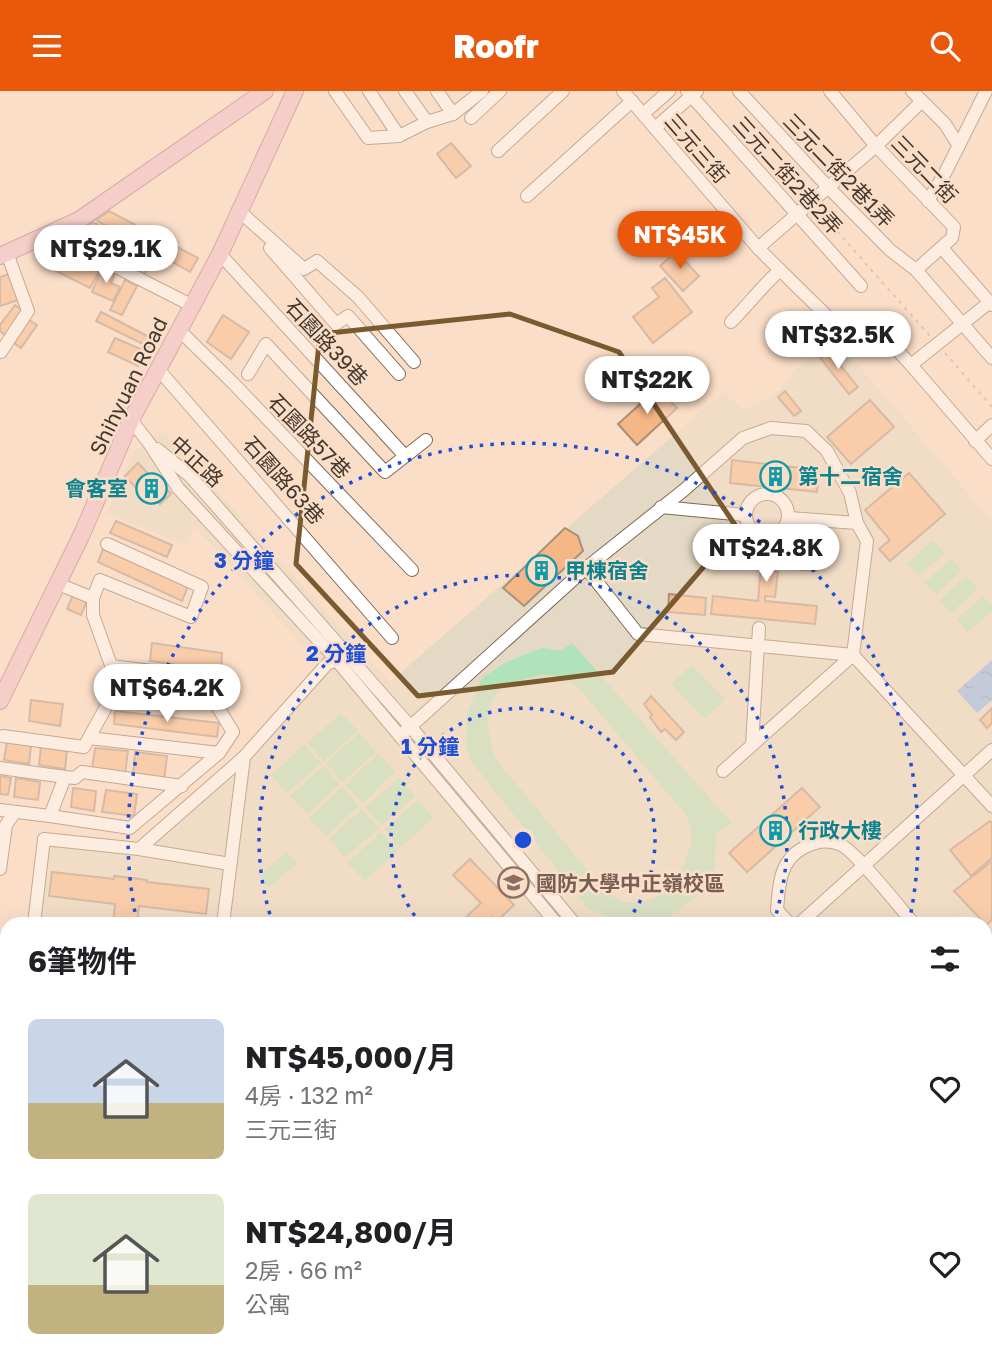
<!DOCTYPE html>
<html lang="zh-TW">
<head>
<meta charset="utf-8">
<style>
  body { margin:0; font-family:"Golos Text","Noto Sans TC",sans-serif; background:#f6f6f6; color:#202124; height:100vh; display:flex; flex-direction:column; font-size:26px; white-space:nowrap }
  * { box-sizing:border-box; margin:0 }
  p { font-size:23px; color:#757577 }
  .icon { flex:none; width:38px; height:38px; fill:none; stroke:currentColor; stroke-width:2; stroke-linecap:round; stroke-linejoin:round }
  .map { position:relative; flex:1; overflow:hidden }
  .sheet { position:absolute; left:0px; top:826px; width:992px; height:448px; display:flex; flex-direction:column; background:#fff; border-radius:21px 21px 0 0; box-shadow:0 7px 28px #0002 }
  .sheet>* { flex:none }
  .price { position:absolute; translate:-50% -60px; padding:0 16px; border-radius:24px; background:#fff; color:#222; font-size:23px; line-height:46px; filter:drop-shadow(0 2px 4px #0008) }
  .price::after { content:''; position:absolute; left:50%; top:42px; width:21px; height:16px; margin-left:-10px; background:inherit; clip-path:polygon(0 0,100% 0,50% 100%) }
  .price.selected { background:#ea580c; color:#fff }
  ul { padding:0; list-style:none }
  li { display:flex; align-items:center; gap:21px; height:175px; padding:0 28px }
  li span { display:grid; place-items:center; flex:none; width:196px; height:140px; border-radius:10px; color:#555 }
  li>.icon { margin-inline-start:auto }
  span .icon { width:84px; height:84px; fill:#fffc; stroke-width:1 }
  li b { font-size:30px }
  h2 { display:flex; justify-content:space-between; align-items:center; height:84px; padding:0 28px; font-size:30px }
  header { display:flex; justify-content:space-between; align-items:center; height:91px; padding:0 28px; background:#ea580c; color:#fff; font-size:32px; font-weight:800 }
  .map>svg:first-child { display:block }
</style>
</head>
<body>
<header><svg class="icon" aria-label="menu" viewBox="0 0 24 24"><path d="M4 6h16M4 12h16M4 18h16"/></svg>Roofr<svg class="icon" aria-label="search" viewBox="0 0 24 24"><circle cx="10" cy="10" r="6"/><path d="M15 15l6 6"/></svg></header>
<div class="map">
<svg width="992" height="1274" viewBox="0 0 992 1274">
  <defs>
    <pattern id="grass-tufts" width="24" height="20" patternUnits="userSpaceOnUse" patternTransform="scale(1.75)"><rect width="24" height="20" fill="#b0e3ba"/><path d="M3 7l-1-3M5 7V3M7 7l1-3M15 17l-1-3M17 17v-4M19 17l1-3" fill="none" stroke="#99c4a0"/></pattern>
    <pattern id="water-ripples" width="26" height="14" patternUnits="userSpaceOnUse" patternTransform="scale(1.75)"><rect width="26" height="14" fill="#80b4ec"/><path d="M2 4q2-2 4 0t4 0M15 11q2-2 4 0t4 0" fill="none" stroke="#6a93c0"/></pattern>
  </defs>
  <rect width="100%" height="100%" fill="#fbdec8"/>
  <path fill="#e4d9c4" d="M829 240 992 430V1274H0V1044L4 1042 7 1016V1267H985V833H29L40 742 137 751 241 661 321 575 194 435 185 454 106 422 133 362 163 340 390 591 723 301 743 319 776 302Z"/>
  <path fill="url(#grass-tufts)" d="M75 1267H231L238 1274H68Z"/>
  <g fill="#b0e3ba" fill-rule="evenodd">
    <path d="M933 449 945 462 918 485 907 473Z"/>
    <path d="M951 468 962 480 936 504 924 492Z"/>
    <path d="M966 485 978 498 951 522 940 509Z"/>
    <path d="M983 505 992 514V520L968 541 957 528Z"/>
    <path d="M572 552 732 732 716 743 715 776 710 789 702 802 678 820 666 827 641 833 616 830 588 817 471 670 466 657 467 621 482 587 505 572 533 560 544 557 561 560ZM541 584H555L576 594 686 724 691 740V752L682 781 673 797 647 810 628 812 606 802 496 668C487 646 482 611 504 596 515 589 529 587 541 584Z"/>
    <path d="M692 574 725 608 704 628 671 593Z"/>
    <path d="M341 622 358 640 324 670 307 652Z"/>
    <path d="M359 642 376 661 342 691 326 672Z"/>
    <path d="M304 654 321 672 287 702 271 684Z"/>
    <path d="M378 663 395 681 363 712 345 694Z"/>
    <path d="M323 675 340 693 307 723 290 705Z"/>
    <path d="M399 687 415 705 381 735 365 716Z"/>
    <path d="M342 696 359 715 326 745 309 727Z"/>
    <path d="M418 709 434 727 400 757 384 739Z"/>
    <path d="M362 718 379 737 345 767 329 748Z"/>
    <path d="M381 741 398 759 365 790 347 772Z"/>
    <path d="M286 761 297 772 269 797 259 785Z"/>
  </g>
  <path fill="url(#water-ripples)" d="M992 569V609L977 622 957 600Z"/>
  <g fill="#f6b786" stroke="#a98e7a" stroke-width="2">
    <path d="M451 52 471 75 456 87 437 63Z"/>
    <path d="M109 120 160 147 151 160 96 129Z"/>
    <path d="M93 131 111 141 100 166 65 149Z"/>
    <path d="M111 141 154 164 143 187 100 166Z"/>
    <path d="M164 149 198 167 190 181 157 162Z"/>
    <path d="M60 156 101 177 90 197 50 177Z"/>
    <path d="M676 160 699 185 683 200 660 175Z"/>
    <path d="M102 177 115 182 111 192 120 196 113 210 92 201Z"/>
    <path d="M9 183 18 209 0 215V186Z"/>
    <path d="M665 187 692 221 653 252 633 226 659 206 652 197Z"/>
    <path d="M125 189 137 195 122 224 110 219Z"/>
    <path d="M15 214 25 221 6 245 0 240V234Z"/>
    <path d="M101 221 153 248 149 256 96 230Z"/>
    <path d="M223 224 249 241 231 268 207 251Z"/>
    <path d="M29 229 37 234 21 257 14 252Z"/>
    <path d="M115 247 145 260 138 275 108 261Z"/>
    <path d="M827 258 858 296 849 303 818 264Z"/>
    <path d="M658 297 677 317 637 354 618 333Z"/>
    <path d="M785 300 801 320 794 325 778 306Z"/>
    <path d="M870 309 894 336 851 373 827 346Z"/>
    <path d="M732 369 819 379 817 401 730 392Z"/>
    <path d="M138 372 157 392 159 389 171 403 160 413 156 409 151 413 125 385Z"/>
    <path d="M909 382 945 423 890 470 879 458 890 449 865 419Z"/>
    <path d="M116 430 172 454 167 466 110 442Z"/>
    <path d="M565 437 578 445 583 460 524 515 503 497Z"/>
    <path d="M720 453 773 456V459L818 463 816 480 768 476V480L778 481 775 506 765 505V510L817 515 815 533 711 523 713 505 758 510 761 474 718 470Z"/>
    <path d="M103 458 188 495 182 510 98 471Z"/>
    <path d="M669 503 706 507 705 524 668 521Z"/>
    <path d="M73 504 87 510 81 524 67 518Z"/>
    <path d="M152 552 222 562 221 580 150 570Z"/>
    <path d="M132 585 203 593 201 612 129 604Z"/>
    <path d="M651 605 684 641 676 649 665 638 661 641 650 626 652 624 644 613Z"/>
    <path d="M31 609 63 613 60 635 29 630Z"/>
    <path d="M992 617V632L987 637 980 629Z"/>
    <path d="M115 620 219 632 217 646 114 633Z"/>
    <path d="M7 651 31 655 29 673 4 669Z"/>
    <path d="M41 656 67 660 65 678 39 674Z"/>
    <path d="M95 657 128 660 125 683 92 678Z"/>
    <path d="M135 661 167 665 164 689 133 685Z"/>
    <path d="M0 685 11 687 8 704 0 703Z"/>
    <path d="M16 687 40 691 38 709 14 706Z"/>
    <path d="M73 697 96 700 94 720 71 716Z"/>
    <path d="M802 697 820 716 747 781 729 762Z"/>
    <path d="M106 699 137 703 134 725 102 721Z"/>
    <path d="M990 730 992 732V767L971 785 950 759Z"/>
    <path d="M470 768 514 814 497 830 492 826 485 833H459L481 812 453 784Z"/>
    <path d="M992 770V829L986 834 954 800Z"/>
    <path d="M52 781 114 788V785L147 789V791L209 798 206 823 139 815 137 833H113L115 813 49 805Z"/>
    <path d="M0 1082 7 1083V1107L0 1106Z"/>
    <path d="M992 1112V1158L985 1156V1138Z"/>
    <path d="M0 1143 7 1144V1169L0 1168Z"/>
    <path d="M389 1267H436L442 1274H381Z"/>
    <path d="M476 1267H505L497 1274H468Z"/>
  </g>
  <g fill="none" stroke-linecap="round" stroke-linejoin="round">
    <defs>
      <g id="minor">
        <path d="M335 0 368 47 399 45 427 31 453 23 482 0"/>
        <path d="M369 0 399 45"/>
        <path d="M405 0 427 31"/>
        <path d="M437 0 453 23"/>
        <path d="M623 0 758 157 780 179C762 195 748 214 731 231"/>
        <path d="M687 0 861 195"/>
        <path d="M739 0 827 95 890 159 916 179 992 267"/>
        <path d="M830 0 876 55 954 136 952 147 916 179"/>
        <path d="M912 0 945 33 959 55"/>
        <path d="M643 23 669 0"/>
        <path d="M471 27 500 0"/>
        <path d="M655 37 697 0"/>
        <path d="M498 60 563 0"/>
        <path d="M527 105 632 10"/>
        <path d="M928 110 945 82 986 0"/>
        <path d="M238 119 304 178 317 170 358 206 414 271"/>
        <path d="M51 143 191 214"/>
        <path d="M270 157 336 233 348 225 399 283"/>
        <path d="M758 157 876 55 922 10"/>
        <path d="M942 157 992 214"/>
        <path d="M220 163 405 365"/>
        <path d="M780 179 833 231"/>
        <path d="M870 230 911 274 992 368"/>
        <path d="M179 239 233 292 412 479"/>
        <path d="M1 261 28 220 7 162"/>
        <path d="M911 274 990 211"/>
        <path d="M158 278 392 547"/>
        <path d="M248 283 266 253 385 381 426 349"/>
        <path d="M131 329 149 352 178 397 333 565 557 833"/>
        <path d="M975 350 992 334"/>
        <path d="M157 358 190 385 410 635 575 833"/>
        <circle cx="767" cy="424" r="21"/>
        <path d="M661 416 745 424"/>
        <path d="M789 427 857 432"/>
        <path d="M586 477 638 543 853 564 723 680"/>
        <path d="M93 507 100 489 191 526 202 496 107 453"/>
        <path d="M3 645 84 656 118 594 93 524V507L58 493"/>
        <path d="M400 645 586 477 684 399 743 347 771 337 806 340 827 360 850 402 857 432 867 450 853 564 992 715"/>
        <path d="M89 647 219 662 233 641 211 605 209 587 111 575"/>
        <path d="M752 654 759 537"/>
        <path d="M0 677 65 686"/>
        <path d="M182 695 82 681 75 687 65 686 50 725 130 737 219 662"/>
        <path d="M0 719 50 725"/>
        <path d="M139 758 230 773"/>
        <path d="M0 778 6 734 15 721"/>
        <path d="M34 833 44 748 139 758 244 666"/>
        <path d="M223 833 244 666 327 573 341 567"/>
        <path d="M790 833 777 819C779 795 779 770 803 757 814 751 827 748 839 753 853 757 901 818 914 833"/>
        <path d="M799 833 992 659"/>
        <path d="M985 916 992 924"/>
        <path d="M985 942 992 935"/>
        <path d="M985 953 992 955"/>
        <path d="M985 1007 992 1006"/>
        <path d="M985 1203 992 1202"/>
        <path d="M637 1267 644 1274"/>
        <path d="M41 1274 48 1267"/>
        <path d="M279 1274 288 1267"/>
        <path d="M610 1274 619 1267"/>
        <path d="M818 1274 832 1267"/>
      </g>
      <g id="major">
        <path d="M0 165 79 129 265 0"/>
        <path d="M0 610 82 443 131 329 220 163 295 0"/>
      </g>
    </defs>
    <use href="#minor" stroke="#826855" stroke-width="14"/>
    <use href="#major" stroke="#ab6d7d" stroke-width="18"/>
    <g stroke="#bea795" stroke-width="2" stroke-dasharray="3.5 5" stroke-linecap="butt">
      <path d="M820 121 930 245"/>
      <path d="M945 262 992 316"/>
    </g>
    <use href="#minor" stroke="#fff" stroke-width="12"/>
    <use href="#major" stroke="#eeb9ca" stroke-width="16"/>
  </g>
  <path d="M0 0H992V1274H0ZM510 223 619 261 737 437 613 581 418 605 296 473 320 243Z" fill="#fbdec8" fill-opacity=".55" fill-rule="evenodd"/>
  <path fill="none" stroke="#7a5b30" stroke-width="5" stroke-linejoin="round" d="M510 223 619 261 737 437 613 581 418 605 296 473 320 243Z"/>
  <g fill="none" stroke="#1d4ed8" stroke-width="3.5" stroke-dasharray="3.5 7">
    <path d="M421 833A132 132 0 1 1 625 833"/>
    <path d="M273 833A264 264 0 1 1 773 833"/>
    <path d="M137 831A395 395 0 1 1 909 831"/>
  </g>
  <defs>
    <symbol id="building-ring" viewBox="-11 -11 22 22"><circle r="9.5" fill="#fbdec8" stroke="#0f9aa8" stroke-width="1.5"/><path d="M-4-6H4V6H1V3H-1V6H-4ZM-2.5-4.3h1.7v1.8h-1.7ZM.8-4.3h1.7v1.8H.8ZM-2.5-1h1.7V.8h-1.7ZM.8-1h1.7V.8H.8Z" fill="#0f9aa8"/></symbol>
    <symbol id="university-ring" viewBox="-11 -11 22 22"><circle r="9.5" fill="#fbdec8" stroke="#8d6e63" stroke-width="1.5"/><path d="M0-5L7-2L0 1L-7-2ZM-4 1L0 2.5L4 1V4Q0 6-4 4Z" fill="#8d6e63"/></symbol>
  </defs>
  <g fill-rule="evenodd">
    <use href="#building-ring" x="758" y="368" width="35" height="35"/>
    <use href="#building-ring" x="134" y="380" width="35" height="35"/>
    <use href="#building-ring" x="524" y="462" width="35" height="35"/>
    <use href="#building-ring" x="758" y="722" width="35" height="35"/>
    <use href="#university-ring" x="496" y="774" width="35" height="35"/>
  </g>
  <g text-anchor="middle" dominant-baseline="central" stroke-width="5" stroke-linejoin="round" paint-order="stroke">
    <g font-size="21" fill="#43382f" stroke="#fbdec8">
      <text transform="translate(697 57) rotate(49)">三元三街</text>
      <text transform="translate(925 78) rotate(46)">三元二街</text>
      <text transform="translate(839 79) rotate(46)">三元二街2巷1弄</text>
      <text transform="translate(788 84) rotate(48)">三元二街2巷2弄</text>
      <text transform="translate(327 251) rotate(47)">石園路39巷</text>
      <text transform="translate(128 295) rotate(-64)">Shihyuan Road</text>
      <text transform="translate(310 345) rotate(46)">石園路57巷</text>
      <text transform="translate(197 370) rotate(43)">中正路</text>
      <text transform="translate(284 389) rotate(48)">石園路63巷</text>
    </g>
    <g font-size="21" font-weight="bold" fill="#0d838f" stroke="#fbdec8" text-anchor="start">
      <text x="798" y="385">第十二宿舍</text>
      <text x="128" y="397" text-anchor="end">會客室</text>
      <text x="565" y="479">甲棟宿舍</text>
      <text x="798" y="739">行政大樓</text>
    </g>
    <g font-size="21" font-weight="bold" fill="#785e54" stroke="#fbdec8" text-anchor="start">
      <text x="536" y="792">國防大學中正嶺校區</text>
    </g>
  </g>
  <circle cx="523" cy="749" r="10" fill="#1d4ed8" stroke="#fbdec8" stroke-width="3.5"/>
  <g font-size="21" text-anchor="middle" font-weight="bold" fill="#1d4ed8" stroke="#fbdec8" stroke-width="5" stroke-linejoin="round" paint-order="stroke">
    <text x="244" y="477">3 分鐘</text>
    <text x="336" y="570">2 分鐘</text>
    <text x="430" y="663">1 分鐘</text>
  </g>
</svg>
<b class="price selected" style="left:680px;top:180px">NT$45K</b>
<b class="price" style="left:106px;top:194px">NT$29.1K</b>
<b class="price" style="left:838px;top:280px">NT$32.5K</b>
<b class="price" style="left:647px;top:325px">NT$22K</b>
<b class="price" style="left:766px;top:493px">NT$24.8K</b>
<b class="price" style="left:167px;top:633px">NT$64.2K</b>
<section class="sheet">
<h2>6筆物件<svg class="icon" aria-label="filters" viewBox="0 0 24 24"><path d="M4 7h16M4 17h16"/><circle cx="9" cy="7" r="2"/><circle cx="15" cy="17" r="2"/></svg></h2>
<ul>
<li><span style="background:linear-gradient(#c9d6e8 60%,#c2b280 0)"><svg class="icon" aria-label="home" viewBox="0 0 24 24"><path d="M3 11l9-7 9 7M6 9v11h12V9"/></svg></span><div><b>NT$45,000/月</b><p>4房 · 132 m²</p><p>三元三街</p></div><svg class="icon" aria-label="heart" viewBox="0 0 24 24"><path d="M12 20l-8-8c-3-5 5-10 8-4 3-6 11-1 8 4z"/></svg></li>
<li><span style="background:linear-gradient(#dfe7d0 65%,#c2b280 0)"><svg class="icon" aria-label="home" viewBox="0 0 24 24"><path d="M3 11l9-7 9 7M6 9v11h12V9"/></svg></span><div><b>NT$24,800/月</b><p>2房 · 66 m²</p><p>公寓</p></div><svg class="icon" aria-label="heart" viewBox="0 0 24 24"><path d="M12 20l-8-8c-3-5 5-10 8-4 3-6 11-1 8 4z"/></svg></li>
</ul>
</section>
</div>
</body>
</html>
